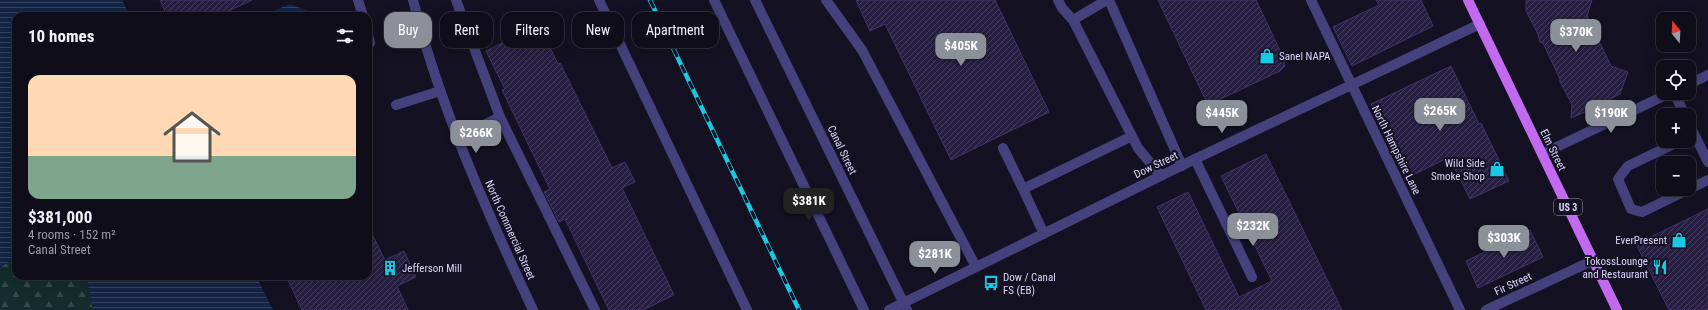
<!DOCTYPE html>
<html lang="en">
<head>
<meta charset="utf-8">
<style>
  body { margin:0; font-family:"Roboto Condensed",sans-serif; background:#1d1b27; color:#f1f3f6; height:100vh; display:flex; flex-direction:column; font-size:15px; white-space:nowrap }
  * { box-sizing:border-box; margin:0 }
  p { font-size:13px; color:#9b9ca2 }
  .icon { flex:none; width:22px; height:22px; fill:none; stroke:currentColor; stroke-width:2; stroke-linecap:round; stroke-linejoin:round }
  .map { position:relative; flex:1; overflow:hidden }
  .sheet { position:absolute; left:12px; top:12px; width:360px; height:268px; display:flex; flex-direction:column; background:#0f0d1a; border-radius:12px; box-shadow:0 4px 16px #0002,0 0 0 1px #2f2d39 }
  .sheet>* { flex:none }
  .guide { position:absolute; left:384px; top:12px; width:380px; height:36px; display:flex; gap:8px }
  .needle { width:26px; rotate:342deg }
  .fabs { position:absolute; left:1656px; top:12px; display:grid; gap:8px }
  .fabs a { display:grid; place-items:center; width:40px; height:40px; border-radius:8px; background:#0f0d1a; box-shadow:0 4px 16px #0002,0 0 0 1px #2f2d39; font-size:20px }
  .price { position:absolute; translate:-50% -34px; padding:0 9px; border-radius:8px; background:#8c9099; color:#fff; font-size:13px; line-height:26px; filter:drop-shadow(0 1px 2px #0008) }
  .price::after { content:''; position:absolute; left:50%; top:24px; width:12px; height:9px; margin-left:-6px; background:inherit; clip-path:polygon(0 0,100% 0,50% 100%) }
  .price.on { background:#222; color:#fff }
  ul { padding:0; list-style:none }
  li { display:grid; align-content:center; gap:8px; height:212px; padding:0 16px }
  li span { display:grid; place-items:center; height:124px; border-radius:12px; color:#555 }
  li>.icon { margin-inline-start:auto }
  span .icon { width:72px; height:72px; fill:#fffc; stroke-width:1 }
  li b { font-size:17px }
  h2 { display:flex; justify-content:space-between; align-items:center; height:48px; padding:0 16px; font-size:17px }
  .chip { padding:0 14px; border-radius:12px; background:#0f0d1a; box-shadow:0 4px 16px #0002,0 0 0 1px #2f2d39; font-size:14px; line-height:36px }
  .chip.on { background:#8c9099; color:#fff }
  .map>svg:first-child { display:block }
</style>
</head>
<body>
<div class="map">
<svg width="1708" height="310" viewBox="0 0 1708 310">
  <defs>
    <pattern id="forest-firs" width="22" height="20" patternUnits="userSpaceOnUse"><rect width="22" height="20" fill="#142c2b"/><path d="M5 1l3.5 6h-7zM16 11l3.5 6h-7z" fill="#364a4b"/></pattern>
    <pattern id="water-rules" width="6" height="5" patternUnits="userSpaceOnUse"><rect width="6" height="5" fill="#132444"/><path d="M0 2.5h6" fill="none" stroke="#354360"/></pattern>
    <pattern id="building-hatch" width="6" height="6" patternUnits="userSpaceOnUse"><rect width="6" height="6" fill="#271f41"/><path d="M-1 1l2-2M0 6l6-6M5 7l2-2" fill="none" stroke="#463f5d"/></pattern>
  </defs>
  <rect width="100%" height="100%" fill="#141122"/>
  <path fill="url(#forest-firs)" d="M16 258V276H86L93 310H0V267Z"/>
  <g fill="url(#water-rules)">
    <path d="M0 0H122L130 16H16V258L0 267Z"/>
    <path d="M290 4 309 11 313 16H261Z"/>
    <path d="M86 276H256L273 310H93Z"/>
  </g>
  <g fill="url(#building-hatch)" stroke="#40336b">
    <path d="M160 0H252L218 16H167Z"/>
    <path d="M856 0H995L1049 112 951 160 885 24 870 31Z"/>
    <path d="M1158 0H1256L1284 59 1285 66 1280 71 1208 105Z"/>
    <path d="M1376 0H1421L1433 26 1352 66 1333 27 1379 5Z"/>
    <path d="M1526 0H1592L1587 16 1611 66 1628 72 1620 94 1603 103 1601 105 1571 118 1572 104 1560 82V79L1543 43 1540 42 1538 34 1526 11Z"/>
    <path d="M539 25 558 64 560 63 612 168 625 162 635 182 622 188 674 295 643 310H609L565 219 559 222 544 192 550 189 502 90 505 89 486 51Z"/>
    <path d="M1451 66 1479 124 1481 123 1509 181 1470 199 1449 157 1409 177 1406 169 1403 170 1371 104Z"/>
    <path d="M1266 154 1342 310H1206L1157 207 1188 192 1239 297 1272 281 1221 176Z"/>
    <path d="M1708 209V310H1669L1636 244Z"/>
    <path d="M368 226 385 260 404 251 416 277 397 286 408 310H302L286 276H368Z"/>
    <path d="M1530 230 1543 257 1478 288 1466 261Z"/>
  </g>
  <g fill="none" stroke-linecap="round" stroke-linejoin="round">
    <g stroke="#45417c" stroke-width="10">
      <path d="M358 0 363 16"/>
      <path d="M456 0 500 117 458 138"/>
      <path d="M599 0 747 310"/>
      <path d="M826 0 862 50 976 267"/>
      <path d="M1058 0 1062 8 1073 20"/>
      <path d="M1107 0 1073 20 1138 148 1161 176"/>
      <path d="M1109 0 1182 166"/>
      <path d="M1311 0 1460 310"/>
      <path d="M368 35 370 43"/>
      <path d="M1674 93 1685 115"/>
      <path d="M396 105 440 91"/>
      <path d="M500 117 595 310"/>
      <path d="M1689 124 1708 162"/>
      <path d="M1680 141 1628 166 1618 179 1631 209 1642 212 1708 180"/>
      <path d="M1003 148 1023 189"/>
      <path d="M1195 159 1252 277"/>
      <path d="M1044 234 1023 189 1132 136"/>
    </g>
    <g stroke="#45417c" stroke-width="10">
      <path d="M413 0C440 107 486 210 533 310"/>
      <path d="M1689 84 1708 75"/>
      <path d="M1542 154 1670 93"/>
      <path d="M889 310 1195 159 1480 24"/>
      <path d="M1486 310 1594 260"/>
    </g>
    <g stroke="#45417c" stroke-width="10">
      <path d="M714 0 864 310"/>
      <path d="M755 0 907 310"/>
    </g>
    <path stroke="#c169ef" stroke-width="10" d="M1468 0 1617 310"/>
    <defs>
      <path id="rail" d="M650 0 799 310"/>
    </defs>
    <use href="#rail" stroke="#19c9e4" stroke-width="4.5"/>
    <use href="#rail" stroke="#141122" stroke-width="3" stroke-dasharray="9" stroke-linecap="butt"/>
  </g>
  <defs>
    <symbol id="shop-bare" viewBox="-9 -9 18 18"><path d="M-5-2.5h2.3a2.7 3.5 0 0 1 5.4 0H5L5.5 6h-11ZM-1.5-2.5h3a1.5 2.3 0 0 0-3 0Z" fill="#19c9e4" stroke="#141122" stroke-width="2.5" paint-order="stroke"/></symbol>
    <symbol id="restaurant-bare" viewBox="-9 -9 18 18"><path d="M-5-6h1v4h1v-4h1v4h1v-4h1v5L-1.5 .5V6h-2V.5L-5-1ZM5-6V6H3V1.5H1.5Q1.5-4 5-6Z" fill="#19c9e4" stroke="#141122" stroke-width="2.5" paint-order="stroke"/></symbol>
    <symbol id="building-bare" viewBox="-9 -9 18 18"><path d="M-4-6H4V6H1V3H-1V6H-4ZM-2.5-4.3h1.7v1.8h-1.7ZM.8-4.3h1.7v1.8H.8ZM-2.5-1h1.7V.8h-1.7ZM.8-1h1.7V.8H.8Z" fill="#19c9e4" stroke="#141122" stroke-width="2.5" paint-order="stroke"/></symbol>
    <symbol id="bus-bare" viewBox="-9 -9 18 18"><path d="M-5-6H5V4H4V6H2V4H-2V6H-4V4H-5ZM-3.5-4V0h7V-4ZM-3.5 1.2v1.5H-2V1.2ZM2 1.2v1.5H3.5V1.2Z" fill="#19c9e4" stroke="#141122" stroke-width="2.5" paint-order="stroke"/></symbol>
  </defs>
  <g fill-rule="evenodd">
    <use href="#shop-bare" x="1256" y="45" width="22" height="22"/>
    <use href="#shop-bare" x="1486" y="158" width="22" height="22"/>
    <use href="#shop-bare" x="1668" y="229" width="22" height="22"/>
    <use href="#restaurant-bare" x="1649" y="256" width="22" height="22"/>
    <use href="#building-bare" x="379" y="257" width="22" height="22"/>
    <use href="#bus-bare" x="980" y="272" width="22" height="22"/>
  </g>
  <g text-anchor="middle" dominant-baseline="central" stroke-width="4" stroke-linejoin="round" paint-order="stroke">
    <rect fill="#141122" stroke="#a09bba" stroke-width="1" x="1554" y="199" width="28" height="16" rx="3"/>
    <g font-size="10" font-weight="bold" fill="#dcd6fb">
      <text x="1568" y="207">US 3</text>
    </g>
    <g font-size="11" fill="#dcd6fb" stroke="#141122" text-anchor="start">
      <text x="1279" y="56">Sanel NAPA</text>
      <text x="1485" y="163" text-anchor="end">Wild Side<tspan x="1485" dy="13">Smoke Shop</tspan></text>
      <text x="1667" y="240" text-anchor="end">EverPresent</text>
      <text x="1648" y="261" text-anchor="end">TokossLounge<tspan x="1648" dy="13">and Restaurant</tspan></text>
      <text x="402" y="268">Jefferson Mill</text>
      <text x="1003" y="277">Dow / Canal<tspan x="1003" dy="13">FS (EB)</tspan></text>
    </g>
    <g font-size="11" fill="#dcd6fb" stroke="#141122">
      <text transform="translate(842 150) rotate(64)">Canal Street</text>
      <text transform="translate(1396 150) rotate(64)">North Hampshire Lane</text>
      <text transform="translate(1553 150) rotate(64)">Elm Street</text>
      <text transform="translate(1156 165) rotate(-26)">Dow Street</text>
      <text transform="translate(510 230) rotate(66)">North Commercial Street</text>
      <text transform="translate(1513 284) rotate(-25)">Fir Street</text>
    </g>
  </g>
</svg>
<div class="fabs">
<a><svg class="needle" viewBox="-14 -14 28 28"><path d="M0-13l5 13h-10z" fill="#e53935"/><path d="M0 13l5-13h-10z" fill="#9b9ca2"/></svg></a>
<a><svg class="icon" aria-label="locate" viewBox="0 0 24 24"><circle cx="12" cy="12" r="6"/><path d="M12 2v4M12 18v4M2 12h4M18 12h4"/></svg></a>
<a>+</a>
<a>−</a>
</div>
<b class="price" style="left:1576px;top:53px">$370K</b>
<b class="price" style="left:961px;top:67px">$405K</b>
<b class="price" style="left:1440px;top:132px">$265K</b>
<b class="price" style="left:1222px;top:134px">$445K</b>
<b class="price" style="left:1611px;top:134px">$190K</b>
<b class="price" style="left:476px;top:154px">$266K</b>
<b class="price on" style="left:809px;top:222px">$381K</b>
<b class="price" style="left:1253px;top:247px">$232K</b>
<b class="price" style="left:1504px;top:259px">$303K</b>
<b class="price" style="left:935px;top:275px">$281K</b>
<div class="guide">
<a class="chip on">Buy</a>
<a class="chip">Rent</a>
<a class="chip">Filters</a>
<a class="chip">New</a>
<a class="chip">Apartment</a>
</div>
<section class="sheet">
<h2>10 homes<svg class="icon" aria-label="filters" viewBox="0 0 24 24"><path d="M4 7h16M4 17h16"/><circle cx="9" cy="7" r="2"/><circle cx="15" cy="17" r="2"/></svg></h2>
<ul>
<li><span style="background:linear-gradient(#ffd9b3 65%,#7fa58c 0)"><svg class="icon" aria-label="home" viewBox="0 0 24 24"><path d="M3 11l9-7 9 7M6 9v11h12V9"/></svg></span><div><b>$381,000</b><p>4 rooms · 152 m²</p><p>Canal Street</p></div></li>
</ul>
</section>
</div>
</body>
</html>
